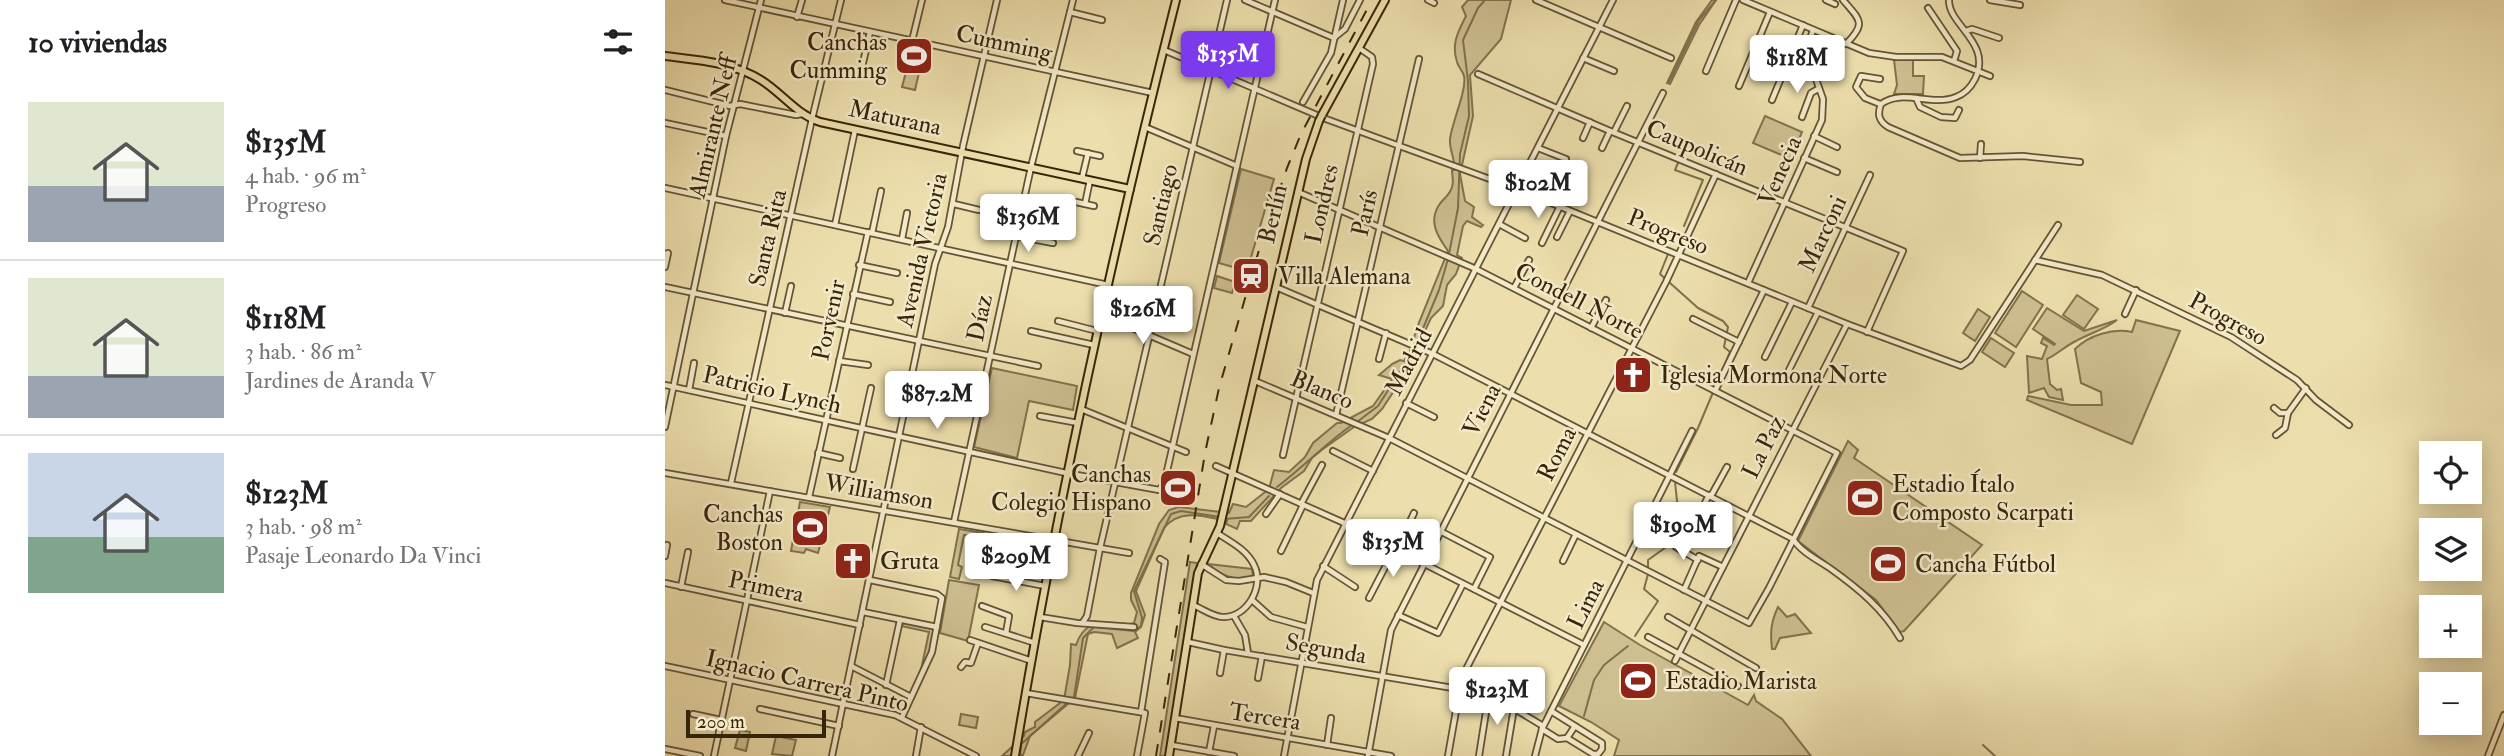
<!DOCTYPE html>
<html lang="es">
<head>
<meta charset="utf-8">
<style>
  body { margin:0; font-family:"IM FELL Double Pica",serif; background:#f6f6f6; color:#202124; height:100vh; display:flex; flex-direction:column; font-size:26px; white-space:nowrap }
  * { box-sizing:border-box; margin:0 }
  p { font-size:23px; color:#757577 }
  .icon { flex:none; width:38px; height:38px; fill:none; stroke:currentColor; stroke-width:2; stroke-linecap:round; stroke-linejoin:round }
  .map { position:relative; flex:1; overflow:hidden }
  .panel { display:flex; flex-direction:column; background:#fff; width:665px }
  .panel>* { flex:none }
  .controls { position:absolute; left:1754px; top:441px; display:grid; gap:14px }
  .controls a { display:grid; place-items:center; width:63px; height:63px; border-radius:0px; background:#fff; box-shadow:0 4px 18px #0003; font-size:35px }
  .scale { position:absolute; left:21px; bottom:18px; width:140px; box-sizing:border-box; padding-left:7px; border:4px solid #372509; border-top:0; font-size:19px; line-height:24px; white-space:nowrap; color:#372509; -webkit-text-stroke:5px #f3eaca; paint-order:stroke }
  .price { position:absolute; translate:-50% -60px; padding:0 16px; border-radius:7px; background:#fff; color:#222; font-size:23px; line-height:46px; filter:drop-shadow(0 2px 4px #0008) }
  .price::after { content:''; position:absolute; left:50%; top:42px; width:21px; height:16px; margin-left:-10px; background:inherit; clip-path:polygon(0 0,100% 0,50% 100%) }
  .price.selected { background:#7c3aed; color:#fff }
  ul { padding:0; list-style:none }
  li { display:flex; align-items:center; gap:21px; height:175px; padding:0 28px }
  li+li { border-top:2px solid #e0e0e0 }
  li span { display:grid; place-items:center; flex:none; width:196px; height:140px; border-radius:0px; color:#555 }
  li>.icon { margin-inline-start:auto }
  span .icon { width:84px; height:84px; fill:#fffc; stroke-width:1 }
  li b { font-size:30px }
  h2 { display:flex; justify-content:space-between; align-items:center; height:84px; padding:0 28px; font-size:30px }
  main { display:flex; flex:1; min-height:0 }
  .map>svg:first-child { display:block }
</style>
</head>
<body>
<main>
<section class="panel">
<h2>10 viviendas<svg class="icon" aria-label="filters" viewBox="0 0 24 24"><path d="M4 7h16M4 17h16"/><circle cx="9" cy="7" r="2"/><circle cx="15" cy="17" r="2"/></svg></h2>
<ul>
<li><span style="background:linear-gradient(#dfe7d0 60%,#9aa5b1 0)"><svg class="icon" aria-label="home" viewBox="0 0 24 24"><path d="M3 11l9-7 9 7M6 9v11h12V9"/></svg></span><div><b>$135M</b><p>4 hab. · 96 m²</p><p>Progreso</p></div></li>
<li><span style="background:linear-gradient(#dfe7d0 70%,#9aa5b1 0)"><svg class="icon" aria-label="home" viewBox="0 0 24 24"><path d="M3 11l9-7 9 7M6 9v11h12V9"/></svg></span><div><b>$118M</b><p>3 hab. · 86 m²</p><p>Jardines de Aranda V</p></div></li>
<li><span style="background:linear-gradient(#c9d6e8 60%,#7fa58c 0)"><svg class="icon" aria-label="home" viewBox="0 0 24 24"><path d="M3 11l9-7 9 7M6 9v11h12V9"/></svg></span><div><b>$123M</b><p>3 hab. · 98 m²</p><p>Pasaje Leonardo Da Vinci</p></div></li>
</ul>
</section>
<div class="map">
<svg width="1839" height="756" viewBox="0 0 1839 756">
  <rect width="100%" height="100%" fill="#eddfad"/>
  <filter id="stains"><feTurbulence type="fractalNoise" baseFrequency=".00286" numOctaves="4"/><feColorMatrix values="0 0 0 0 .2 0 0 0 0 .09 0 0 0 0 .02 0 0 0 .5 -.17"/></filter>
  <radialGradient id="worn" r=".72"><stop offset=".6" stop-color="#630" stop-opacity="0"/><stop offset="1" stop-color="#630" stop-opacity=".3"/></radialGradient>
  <g fill="#cebf91" stroke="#82724d" stroke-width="2">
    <path d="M803 0H846L836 39 805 75 808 116 795 174 800 201 809 207 807 217 818 225 816 227 802 221 798 226 792 255 797 258 791 274 782 285 778 306 766 318 740 374 717 409 707 419 689 427 658 449 647 458 639 471 616 488 586 521H575L572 529 561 524 562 521C539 516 515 508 499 528L471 591 480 615 476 627 470 632 473 638 452 648 447 634 429 632 423 634 410 698 365 736 358 755H355L356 746 347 756H337L359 736 360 732 370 727V722L399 700 405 665 406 644 411 645C423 611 444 632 469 623L472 612 466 600V593L494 524 504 510 514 507 564 513 568 504 581 507 604 489 609 470 624 472 640 457 648 443 672 423H676L708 406 727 379 714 375 727 364 735 360 739 361 747 347 751 330 783 251C773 237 763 222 774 205 778 199 785 195 787 187 789 182 787 175 787 170H789C791 161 784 150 785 139 787 122 802 90 799 76 798 71 793 67 792 62 786 44 793 32 801 16L797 7Z"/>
    <path d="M1047 0H1051L1034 25 1005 84 1002 83 1031 22Z"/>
    <path d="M1229 60H1248V76H1259L1258 94H1229L1232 85Z"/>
    <path d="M244 61 256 64 250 90 237 87Z"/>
    <path d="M1100 116 1137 132 1126 159 1088 143Z"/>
    <path d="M576 169 609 179 582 271 554 263Z"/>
    <path d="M552 276 570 282 567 293 549 288Z"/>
    <path d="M1357 291 1378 305 1351 347 1330 333Z"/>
    <path d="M1412 295 1433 309 1419 329 1398 315Z"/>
    <path d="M1382 308 1419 331 1452 320C1439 330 1425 333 1411 341 1400 346 1393 354 1382 359L1385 384 1392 390 1396 389 1398 400 1384 397 1379 388 1364 393 1362 356 1377 359 1382 346 1376 343 1378 338 1389 345 1390 344 1368 329Z"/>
    <path d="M1313 309 1325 317 1310 341 1298 333Z"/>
    <path d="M1471 320 1515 331 1467 444 1362 400 1363 396 1406 405H1437L1436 392 1416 383 1410 349C1424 335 1448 328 1467 332Z"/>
    <path d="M1326 338 1349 353 1340 367 1317 352Z"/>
    <path d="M327 368 412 386 408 410 364 401 352 458 309 447Z"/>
    <path d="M1183 441 1193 450 1189 458 1317 545 1239 631 1235 632 1211 600 1133 541Z"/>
    <path d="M506 473 525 478 521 504 500 498Z"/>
    <path d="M135 502 165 507 153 553 141 549 139 553 126 551Z"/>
    <path d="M294 529 319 533 317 538 299 535 293 565 297 567 294 579 285 577Z"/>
    <path d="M525 562 532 563 502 756H495Z"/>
    <path d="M543 564 587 569 588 576C569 582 558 576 543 564Z"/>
    <path d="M284 580 314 585 303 641 275 633Z"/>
    <path d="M1113 607 1122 617 1130 614 1146 633 1115 638 1110 649H1107C1105 632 1106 622 1113 607Z"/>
    <path d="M939 622 975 645 1083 705 1089 695 1091 701 1117 719 1146 756H949L954 740 926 722 894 706Z"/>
    <path d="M239 623 267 629 269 631 264 654 256 670 264 632 236 626Z"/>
    <path d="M296 714 313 717 311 728 294 725Z"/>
    <path d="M75 730 85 732 81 751 70 748Z"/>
    <path d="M111 736 131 740 127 756 107 754Z"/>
  </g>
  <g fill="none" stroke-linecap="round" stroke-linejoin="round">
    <g stroke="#7f6f4a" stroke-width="2">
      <path d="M1004 82 1034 20 1051 0"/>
      <path d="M1013 163 1010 170 1038 180 1019 226"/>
      <path d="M1003 254 995 274 1033 308 1058 321 1063 327 1059 347 1065 352 1033 428 1011 472"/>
      <path d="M692 422 713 406 749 350 774 290 783 259 793 208 795 154 804 116 803 81 798 40 813 8 820 0"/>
      <path d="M612 487C638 467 660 444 687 425"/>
      <path d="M560 519 584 517 604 496"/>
      <path d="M983 568V560L1004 545 1018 515 1012 501 1010 482"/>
      <path d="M970 636 993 601 979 589 983 574"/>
      <path d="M406 699 409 697 418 638 429 627 469 631 476 626 477 618 469 591 506 514 516 511 555 517"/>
      <path d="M919 716 929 680 939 665 963 646"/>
      <path d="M1318 745 1330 756"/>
      <path d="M354 746 402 703"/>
    </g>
    <defs>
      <g id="minor">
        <path d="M60 0 488 93"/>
        <path d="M580 0 669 38"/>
        <path d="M763 0 769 3"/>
        <path d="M871 0 1006 58"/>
        <path d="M1078 0 1204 53 1231 57H1277L1325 76"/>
        <path d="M1161 0 1170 4"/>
        <path d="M1178 0C1195 20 1202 23 1181 44"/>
        <path d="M1284 0C1283 25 1328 43 1310 79 1306 87 1299 94 1291 97 1266 107 1238 88 1216 104 1212 115 1214 121 1223 127L1295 158 1358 156 1415 162"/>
        <path d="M1325 0 1355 5"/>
        <path d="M1263 8 1292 51 1289 61"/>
        <path d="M405 12 437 20"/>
        <path d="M132 17 137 0"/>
        <path d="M1301 31 1307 29 1334 38"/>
        <path d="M670 37 680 29 695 0"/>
        <path d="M247 41 257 0"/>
        <path d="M499 50 661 119 852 189 1182 324 1296 366 1305 360 1393 225"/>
        <path d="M918 58 949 71"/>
        <path d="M1041 71 1071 0"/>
        <path d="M813 74 945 131 1238 251 1202 332"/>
        <path d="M195 76 205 32"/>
        <path d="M1215 79 1196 76 1191 87 1200 98 1215 104"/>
        <path d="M1074 86 1105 12"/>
        <path d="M0 90 65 106 75 104 131 115 137 114"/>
        <path d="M1251 98 1255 107 1276 117 1290 118 1294 110"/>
        <path d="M1107 100 1138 25"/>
        <path d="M638 102 666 53 678 0"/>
        <path d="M1137 117 1146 93 1153 89"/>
        <path d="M0 123 61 136"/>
        <path d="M480 127 572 166"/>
        <path d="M949 132 962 106"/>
        <path d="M1149 136 1172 147"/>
        <path d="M918 138 925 122"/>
        <path d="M873 148 901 159"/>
        <path d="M937 148 945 131"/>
        <path d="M412 151 435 156"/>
        <path d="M1139 158 1172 172"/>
        <path d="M1315 158 1316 144"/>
        <path d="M417 178 423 153"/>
        <path d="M0 188 443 285"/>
        <path d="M411 202 429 206"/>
        <path d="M289 204 314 210"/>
        <path d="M420 204 425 180"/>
        <path d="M834 224 860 238"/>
        <path d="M170 225 190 130"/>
        <path d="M207 233 216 191"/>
        <path d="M351 236 388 243"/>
        <path d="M892 237 905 211"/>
        <path d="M237 239 242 213"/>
        <path d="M877 243 895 206"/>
        <path d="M0 254 3 253 0 267"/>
        <path d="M1370 260 1437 275 1566 337 1632 380 1651 400 1684 425"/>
        <path d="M194 265 232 273"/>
        <path d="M1083 283 1157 120 1158 99 1141 51 1148 30"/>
        <path d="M0 287 373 366"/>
        <path d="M611 287 768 354 1128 539C1136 552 1153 560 1166 569 1194 589 1218 609 1235 638"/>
        <path d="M849 288 864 260"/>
        <path d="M188 294 225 302"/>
        <path d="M1143 308 1205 175"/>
        <path d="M120 313 126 286"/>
        <path d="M1460 314 1471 290"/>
        <path d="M437 315 528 354"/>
        <path d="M1028 319 1074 342"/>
        <path d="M393 321 432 331"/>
        <path d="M926 328 941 300"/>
        <path d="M366 331 429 345"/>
        <path d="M1100 357 1127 302"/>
        <path d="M714 359 721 333"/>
        <path d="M174 361 203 365"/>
        <path d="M1124 370 1153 312"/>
        <path d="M590 381 724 438 1084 623 1104 588 1172 453 811 269 633 192"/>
        <path d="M0 385 401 473 494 490 499 484 610 0"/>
        <path d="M24 390 29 363"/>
        <path d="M1050 391 1099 290"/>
        <path d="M741 403 769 417"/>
        <path d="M1609 408 1615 413H1623"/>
        <path d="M416 409 521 452"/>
        <path d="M671 415 754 59"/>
        <path d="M375 416 413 423"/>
        <path d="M0 427 61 136 96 0"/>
        <path d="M1611 435 1620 428 1623 413 1641 388"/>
        <path d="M668 451 708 471"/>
        <path d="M153 453 175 458"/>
        <path d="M618 455 708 64 707 57 694 48"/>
        <path d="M551 466 677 522 919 645"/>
        <path d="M188 469 206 388"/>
        <path d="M0 473 464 553"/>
        <path d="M66 483 147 119 176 0"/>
        <path d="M1046 496 1062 467"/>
        <path d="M144 497 203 232"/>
        <path d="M636 504 657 465"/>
        <path d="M601 514 615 494"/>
        <path d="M289 522 366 167 408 0"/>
        <path d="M775 531 825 557 809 589"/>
        <path d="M1011 547 1033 560"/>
        <path d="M732 549 749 513"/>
        <path d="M1016 550 1044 495"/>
        <path d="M616 551 638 505"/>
        <path d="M0 556 2 545"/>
        <path d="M898 561 911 534"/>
        <path d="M536 564 561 580 574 581 599 577 621 582 648 593"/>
        <path d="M658 566 690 587"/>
        <path d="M327 576 380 586"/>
        <path d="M205 580 272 594 277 598 267 652 237 717"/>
        <path d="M0 583 195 625"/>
        <path d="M16 587 23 552"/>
        <path d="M1019 590 1034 556 1058 567"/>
        <path d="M704 598 730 548"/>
        <path d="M587 600 606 617 642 627"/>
        <path d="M528 605C538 609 548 617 558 617 582 618 600 586 589 565 582 550 566 542 552 533"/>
        <path d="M317 606 344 616 341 633"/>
        <path d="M198 612 272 627"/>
        <path d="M733 615 773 633 798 584"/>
        <path d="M569 616 580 635 583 653"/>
        <path d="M375 617 412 623 469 627"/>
        <path d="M1003 617 1091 668"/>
        <path d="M418 622 422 616 435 548 562 0"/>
        <path d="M320 627 370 643"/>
        <path d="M983 637 1073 686"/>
        <path d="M305 640 367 661"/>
        <path d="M523 642 559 650 794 689"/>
        <path d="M1010 661 1182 324"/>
        <path d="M0 666 230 715 311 756"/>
        <path d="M186 666 246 697"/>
        <path d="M296 667 300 662 306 663 313 643"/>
        <path d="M555 673 559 650"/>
        <path d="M797 677 878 726"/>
        <path d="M593 678 597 656"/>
        <path d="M221 685 235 620"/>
        <path d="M361 693 480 713 472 756"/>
        <path d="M833 699 849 672 872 683"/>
        <path d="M95 709 174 726"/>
        <path d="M476 712 500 562 495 559"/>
        <path d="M28 714 56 720"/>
        <path d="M510 718 726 756"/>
        <path d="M877 729 893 739 902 738 928 754H933L937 749V743L886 711"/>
        <path d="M902 738 910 726"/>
        <path d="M506 745 569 756"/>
        <path d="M662 745 666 718"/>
        <path d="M0 749 35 756"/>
        <path d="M544 752 549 726"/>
        <path d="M49 756 105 491"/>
        <path d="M167 756 270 264 283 227 298 146 332 0"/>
        <path d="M251 756 256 727"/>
        <path d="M413 756 424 733"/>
        <path d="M619 756 652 580 948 0"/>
        <path d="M703 756 726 630 998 93"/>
        <path d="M783 756 797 677 1001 282 1051 174"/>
        <path d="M814 756 824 693"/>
        <path d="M841 756 849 708"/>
        <path d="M870 756 877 729 1027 431"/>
        <path d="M1823 756 1839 715"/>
      </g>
      <g id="major">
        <path d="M0 56C32 60 68 62 96 80 117 93 131 114 155 122L465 189"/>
        <path d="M657 115 720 0"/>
        <path d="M350 756C392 502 448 250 511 0"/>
        <path d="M504 756 533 573 555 526 641 159 654 121"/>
      </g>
    </defs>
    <use href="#minor" stroke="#645432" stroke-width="8"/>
    <use href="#major" stroke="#372509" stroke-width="10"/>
    <use href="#minor" stroke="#f3eaca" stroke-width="4.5"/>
    <use href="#major" stroke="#eddfad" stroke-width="6"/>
    <path stroke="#372509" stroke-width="2" stroke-dasharray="12 12" stroke-linecap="butt" d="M491 756 540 453 554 388 594 250 622 168 636 134 707 0"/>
    <defs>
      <path id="major-bridge" d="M654 121 657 115"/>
    </defs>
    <use href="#major-bridge" stroke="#372509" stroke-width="10" stroke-linecap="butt"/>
    <use href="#major-bridge" stroke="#eddfad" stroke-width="6"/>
  </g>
  <defs>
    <symbol id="stadium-square" viewBox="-11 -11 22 22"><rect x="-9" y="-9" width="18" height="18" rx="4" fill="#8f2418" stroke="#f3eaca"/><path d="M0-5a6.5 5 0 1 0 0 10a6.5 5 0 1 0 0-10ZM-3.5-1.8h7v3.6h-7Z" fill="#fff"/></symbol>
    <symbol id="station-square" viewBox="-11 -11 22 22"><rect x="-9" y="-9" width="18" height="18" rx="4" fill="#8f2418" stroke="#f3eaca"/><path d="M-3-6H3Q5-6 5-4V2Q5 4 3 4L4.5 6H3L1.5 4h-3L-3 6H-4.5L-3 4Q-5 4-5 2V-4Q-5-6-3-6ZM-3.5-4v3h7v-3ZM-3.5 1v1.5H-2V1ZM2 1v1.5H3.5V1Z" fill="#fff"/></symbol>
    <symbol id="church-square" viewBox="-11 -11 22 22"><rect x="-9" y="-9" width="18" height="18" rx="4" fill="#8f2418" stroke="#f3eaca"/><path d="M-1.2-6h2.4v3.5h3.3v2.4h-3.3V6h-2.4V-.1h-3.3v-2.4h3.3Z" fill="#fff"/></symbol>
  </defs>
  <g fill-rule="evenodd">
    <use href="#stadium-square" x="227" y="34" width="44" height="44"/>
    <use href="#station-square" x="564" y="254" width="44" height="44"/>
    <use href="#church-square" x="946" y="353" width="44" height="44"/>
    <use href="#stadium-square" x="491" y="466" width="44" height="44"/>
    <use href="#stadium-square" x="1178" y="476" width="44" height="44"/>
    <use href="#stadium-square" x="123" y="506" width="44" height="44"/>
    <use href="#church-square" x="166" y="539" width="44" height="44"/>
    <use href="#stadium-square" x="1201" y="542" width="44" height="44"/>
    <use href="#stadium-square" x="951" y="659" width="44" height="44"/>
  </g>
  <g text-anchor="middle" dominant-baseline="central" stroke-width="5" stroke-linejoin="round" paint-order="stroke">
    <g font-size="24" fill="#372509" stroke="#f3eaca" text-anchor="start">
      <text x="222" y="42" text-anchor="end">Canchas<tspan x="222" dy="28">Cumming</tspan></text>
      <text x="613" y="276">Villa Alemana</text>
      <text x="995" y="375">Iglesia Mormona Norte</text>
      <text x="486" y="474" text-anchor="end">Canchas<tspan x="486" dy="28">Colegio Hispano</tspan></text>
      <text x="1227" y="484">Estadio Ítalo<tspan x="1227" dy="28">Composto Scarpati</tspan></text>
      <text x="118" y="514" text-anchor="end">Canchas<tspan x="118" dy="28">Boston</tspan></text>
      <text x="215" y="561">Gruta</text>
      <text x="1250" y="564">Cancha Fútbol</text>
      <text x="1000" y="681">Estadio Marista</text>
    </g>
    <g font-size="24" fill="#372509" stroke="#f3eaca">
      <text transform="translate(339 43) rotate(12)">Cumming</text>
      <text transform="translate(230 118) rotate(12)">Maturana</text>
      <text transform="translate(48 127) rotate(-77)">Almirante Neff</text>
      <text transform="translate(1032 148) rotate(23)">Caupolicán</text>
      <text transform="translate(1115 171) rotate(-66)">Venecia</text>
      <text transform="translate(657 204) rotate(-77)">Londres</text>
      <text transform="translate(496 205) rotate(-77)">Santiago</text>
      <text transform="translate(700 213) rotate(-77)">París</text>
      <text transform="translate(608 214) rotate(-77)">Berlín</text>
      <text transform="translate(1003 232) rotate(22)">Progreso</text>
      <text transform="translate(1158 234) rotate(-65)">Marconi</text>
      <text transform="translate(103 238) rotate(-77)">Santa Rita</text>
      <text transform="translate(257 250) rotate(-77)">Avenida Victoria</text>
      <text transform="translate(914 301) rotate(27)">Condell Norte</text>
      <text transform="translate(315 318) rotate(-78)">Díaz</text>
      <text transform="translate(1563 319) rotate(29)">Progreso</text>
      <text transform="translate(164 320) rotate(-78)">Porvenir</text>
      <text transform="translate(744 362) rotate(-62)">Madrid</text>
      <text transform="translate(107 390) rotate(13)">Patricio Lynch</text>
      <text transform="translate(657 390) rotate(23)">Blanco</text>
      <text transform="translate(817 410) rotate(-63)">Viena</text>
      <text transform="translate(1099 447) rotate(-63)">La Paz</text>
      <text transform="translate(892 454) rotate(-63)">Roma</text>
      <text transform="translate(214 492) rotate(10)">Williamson</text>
      <text transform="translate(101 587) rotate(12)">Primera</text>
      <text transform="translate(921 604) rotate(-63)">Lima</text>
      <text transform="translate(661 649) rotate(10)">Segunda</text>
      <text transform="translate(142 681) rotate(13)">Ignacio Carrera Pinto</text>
      <text transform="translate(600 717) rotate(9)">Tercera</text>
    </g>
  </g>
  <rect width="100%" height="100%" filter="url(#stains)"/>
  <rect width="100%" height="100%" fill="url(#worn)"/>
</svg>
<div class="controls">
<a><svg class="icon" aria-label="locate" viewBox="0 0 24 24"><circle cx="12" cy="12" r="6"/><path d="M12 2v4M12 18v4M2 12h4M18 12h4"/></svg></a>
<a><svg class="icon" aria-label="layers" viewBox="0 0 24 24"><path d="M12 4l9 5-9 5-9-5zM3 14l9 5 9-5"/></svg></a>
<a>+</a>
<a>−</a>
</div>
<div class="scale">200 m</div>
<b class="price selected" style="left:563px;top:91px">$135M</b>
<b class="price" style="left:1132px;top:95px">$118M</b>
<b class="price" style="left:873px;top:220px">$102M</b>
<b class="price" style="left:363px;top:254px">$136M</b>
<b class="price" style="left:478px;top:346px">$126M</b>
<b class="price" style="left:272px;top:431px">$87.2M</b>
<b class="price" style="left:1018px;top:562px">$190M</b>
<b class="price" style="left:728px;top:579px">$135M</b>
<b class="price" style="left:351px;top:593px">$209M</b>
<b class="price" style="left:832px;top:727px">$123M</b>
</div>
</main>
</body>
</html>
